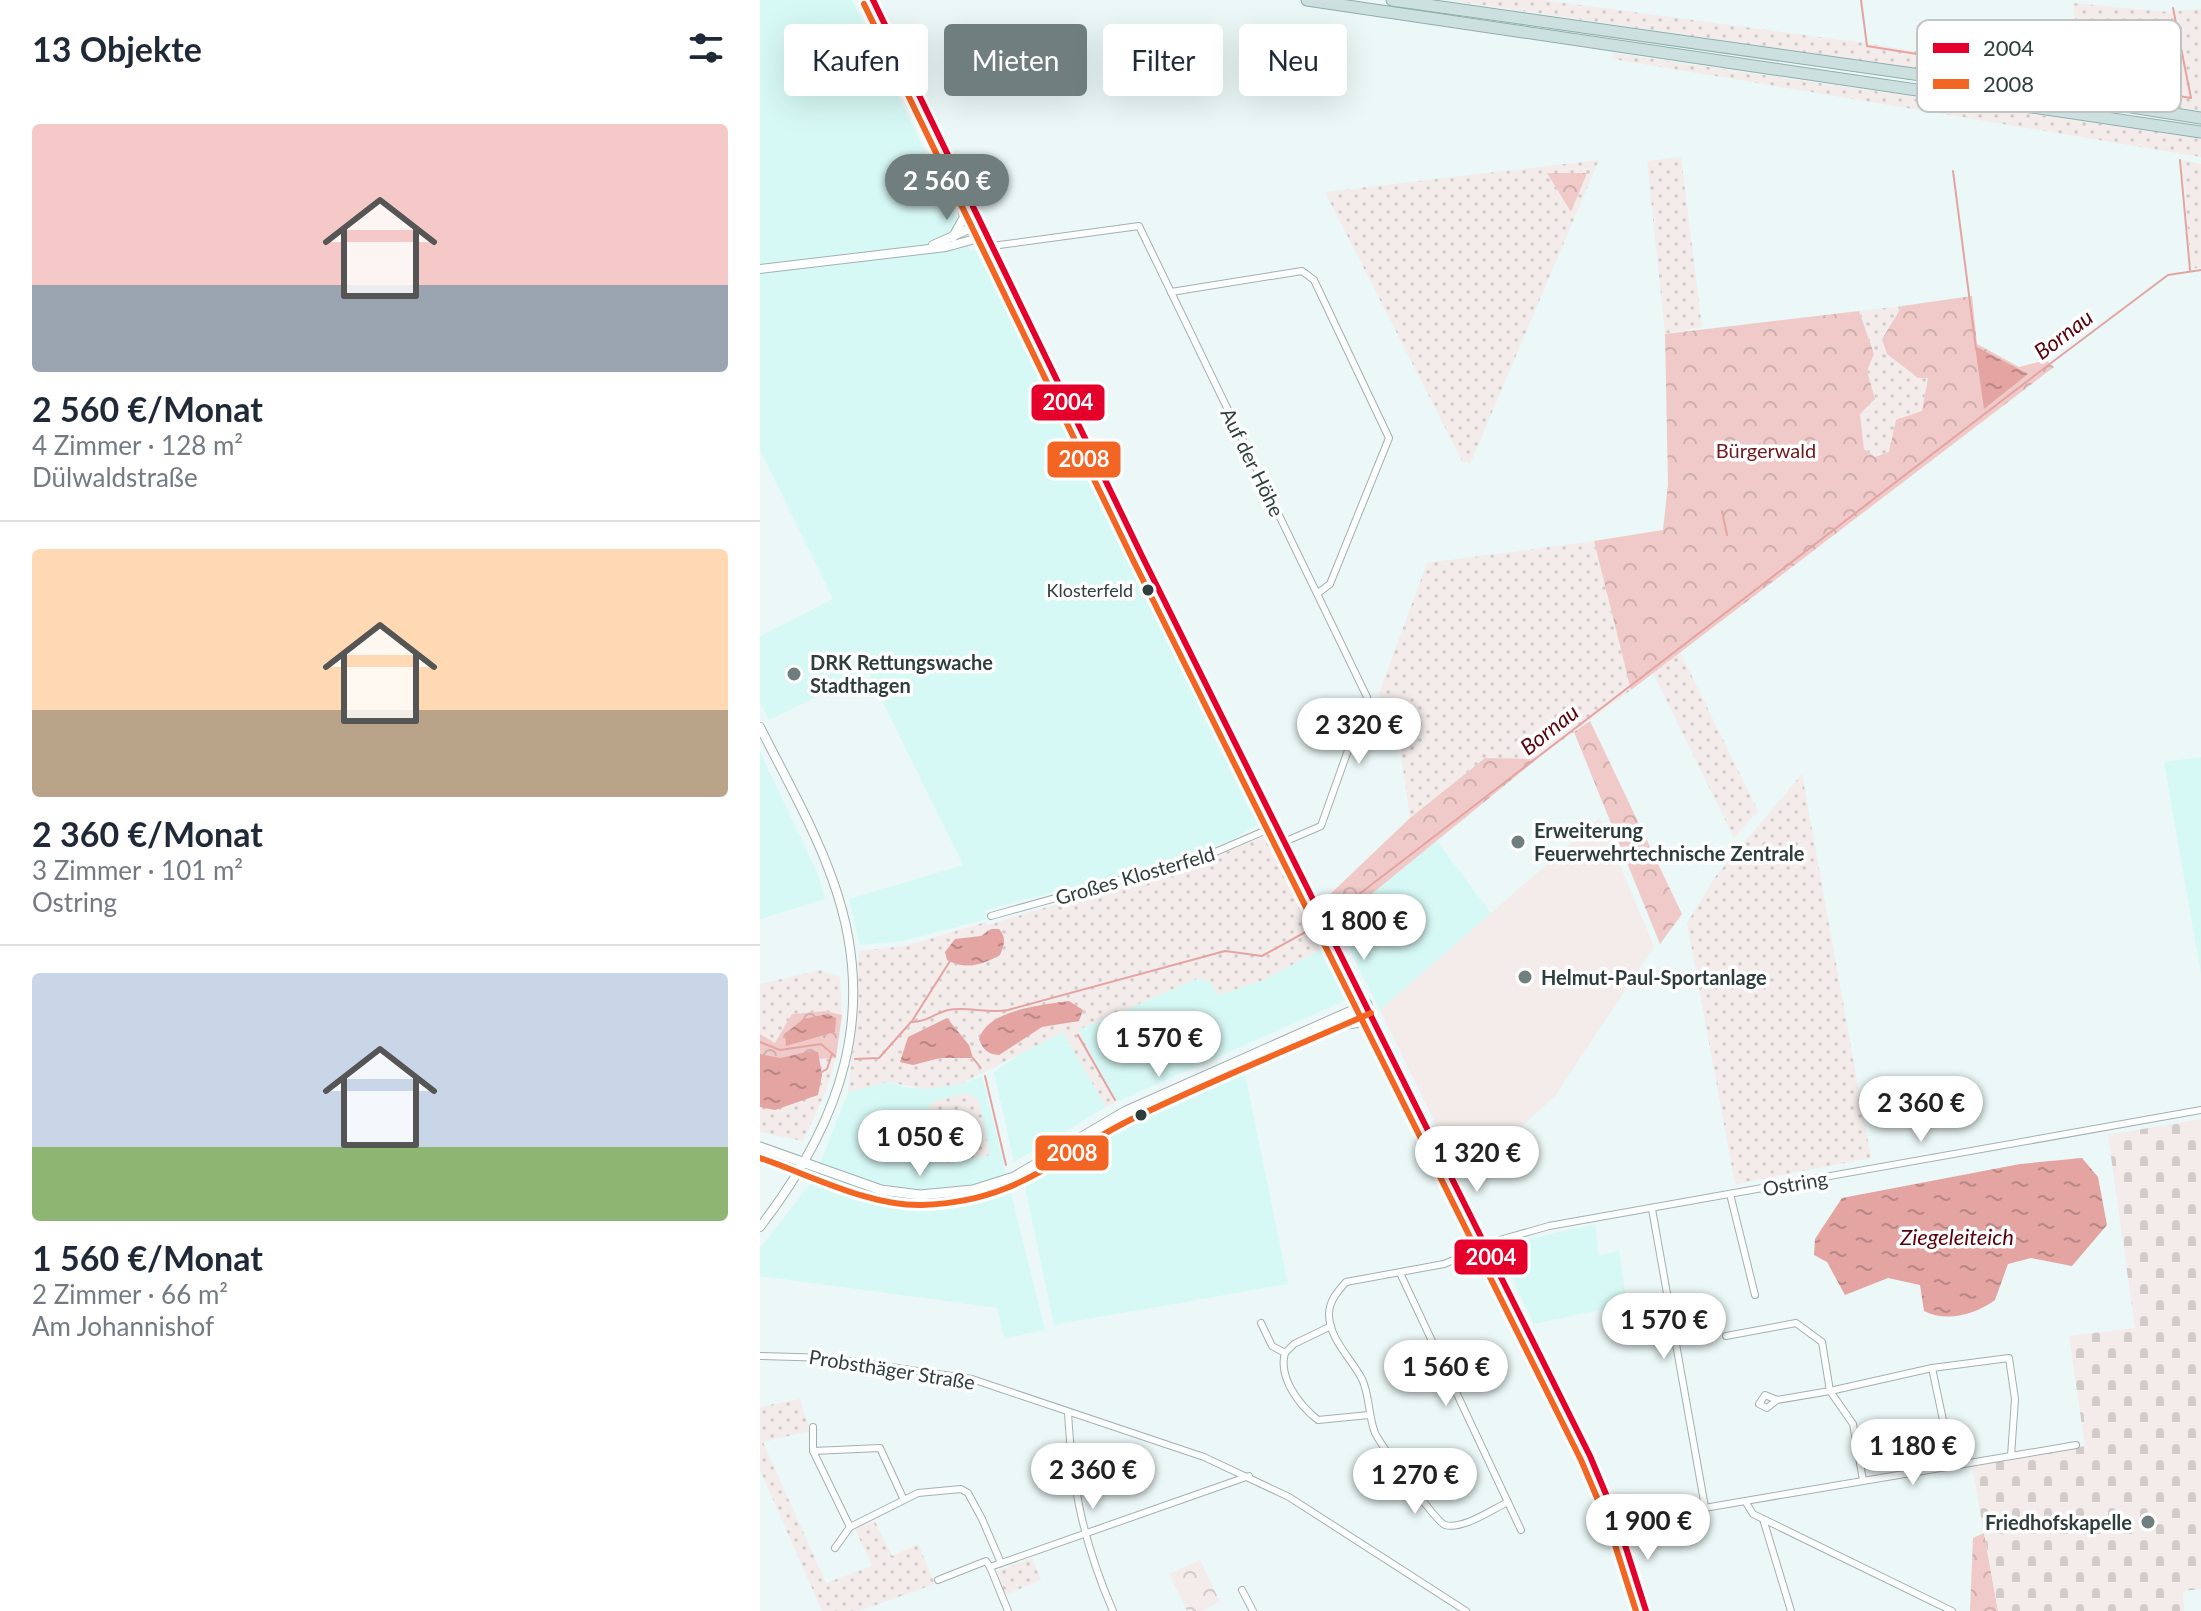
<!DOCTYPE html>
<html lang="de">
<head>
<meta charset="utf-8">
<style>
  body { margin:0; font-family:Lato,sans-serif; background:#f2f2f3; color:#1f2937; height:100vh; display:flex; flex-direction:column; font-size:30px; white-space:nowrap }
  * { box-sizing:border-box; margin:0 }
  p { font-size:26px; color:#747a83 }
  .icon { flex:none; width:44px; height:44px; fill:none; stroke:currentColor; stroke-width:2; stroke-linecap:round; stroke-linejoin:round }
  .map { position:relative; flex:1; overflow:hidden }
  .panel { display:flex; flex-direction:column; background:#fff; width:760px }
  .panel>* { flex:none }
  .banner { position:absolute; left:24px; top:24px; width:760px; height:72px; display:flex; gap:16px }
  .price { position:absolute; translate:-50% -68px; padding:0 18px; border-radius:28px; background:#fff; color:#222; font-size:26px; line-height:52px; filter:drop-shadow(0 2px 4px #0008) }
  .price::after { content:''; position:absolute; left:50%; top:48px; width:24px; height:18px; margin-left:-12px; background:inherit; clip-path:polygon(0 0,100% 0,50% 100%) }
  .price.selected { background:#707f7d; color:#fff }
  ul { padding:0; list-style:none }
  li { display:grid; align-content:center; gap:16px; height:424px; padding:0 32px }
  li+li { border-top:2px solid #e0e1e3 }
  li span { display:grid; place-items:center; height:248px; border-radius:8px; color:#555 }
  li>.icon { margin-inline-start:auto }
  span .icon { width:144px; height:144px; fill:#fffc; stroke-width:1 }
  li b { font-size:34px }
  h2 { display:flex; justify-content:space-between; align-items:center; height:96px; padding:0 32px; font-size:34px }
  .chip { padding:0 28px; border-radius:8px; background:#fff; box-shadow:0 8px 32px #0002; font-size:28px; line-height:72px }
  .chip.selected { background:#707f7d; color:#fff }
  main { display:flex; flex:1; min-height:0 }
  .map>svg:first-child { display:block }
</style>
</head>
<body>
<main>
<section class="panel">
<h2>13 Objekte<svg class="icon" aria-label="filters" viewBox="0 0 24 24"><path d="M4 7h16M4 17h16"/><circle cx="9" cy="7" r="2"/><circle cx="15" cy="17" r="2"/></svg></h2>
<ul>
<li><span style="background:linear-gradient(#f6c9c9 65%,#9aa5b1 0)"><svg class="icon" aria-label="home" viewBox="0 0 24 24"><path d="M3 11l9-7 9 7M6 9v11h12V9"/></svg></span><div><b>2 560 €/Monat</b><p>4 Zimmer · 128 m²</p><p>Dülwaldstraße</p></div></li>
<li><span style="background:linear-gradient(#ffd9b3 65%,#b9a48a 0)"><svg class="icon" aria-label="home" viewBox="0 0 24 24"><path d="M3 11l9-7 9 7M6 9v11h12V9"/></svg></span><div><b>2 360 €/Monat</b><p>3 Zimmer · 101 m²</p><p>Ostring</p></div></li>
<li><span style="background:linear-gradient(#c9d6e8 70%,#8fb573 0)"><svg class="icon" aria-label="home" viewBox="0 0 24 24"><path d="M3 11l9-7 9 7M6 9v11h12V9"/></svg></span><div><b>1 560 €/Monat</b><p>2 Zimmer · 66 m²</p><p>Am Johannishof</p></div></li>
</ul>
</section>
<div class="map">
<svg width="1441" height="1611" viewBox="0 0 1441 1611">
  <defs>
    <pattern id="grass-dots" width="8" height="8" patternUnits="userSpaceOnUse" patternTransform="scale(2)"><rect width="8" height="8" fill="#f3eceb"/><path d="M2 2h.1M6 6h.1" fill="none" stroke="#d1cbca" stroke-width="1.8" stroke-linecap="round"/></pattern>
    <pattern id="forest-crowns" width="20" height="18" patternUnits="userSpaceOnUse" patternTransform="scale(2)"><rect width="20" height="18" fill="#f0cac8"/><path d="M2 6a3 3 0 1 1 6 0M12 15a3 3 0 1 1 6 0" fill="none" stroke="#ceafad"/></pattern>
    <pattern id="cemetery-stones" width="16" height="16" patternUnits="userSpaceOnUse" patternTransform="scale(2)"><rect width="16" height="16" fill="#f3eceb"/><path d="M2 7V4a2 2 0 0 1 4 0v3zM10 15v-3a2 2 0 0 1 4 0v3z" fill="#d1cbca"/></pattern>
    <pattern id="park-crowns" width="20" height="18" patternUnits="userSpaceOnUse" patternTransform="scale(2)"><rect width="20" height="18" fill="#f3eceb"/><path d="M2 6a3 3 0 1 1 6 0M12 15a3 3 0 1 1 6 0" fill="none" stroke="#d1cbca"/></pattern>
    <pattern id="water-ripples" width="26" height="14" patternUnits="userSpaceOnUse" patternTransform="scale(2)"><rect width="26" height="14" fill="#e4a4a2"/><path d="M2 4q2-2 4 0t4 0M15 11q2-2 4 0t4 0" fill="none" stroke="#b98785"/></pattern>
  </defs>
  <rect width="100%" height="100%" fill="#ebf8f7"/>
  <g fill="#d7f9f5">
    <path d="M0 0H92L195 213 210 251 216 250 225 264 500 815 498 825 469 841 410 862 225 910 227 919 142 941 100 945 89 899 203 865 108 672 9 720 0 702V636L73 599 0 450Z"/>
    <path d="M0 752 58 874 65 899 0 919Z"/>
    <path d="M1441 757V975L1404 762Z"/>
    <path d="M677 841 731 913 620 1010 576 923Z"/>
    <path d="M567 946 590 994 584 1001 356 1102 318 1030 439 978 450 982 458 995 504 980Z"/>
    <path d="M304 1032 346 1107 254 1162 234 1072 279 1041Z"/>
    <path d="M485 1074 528 1284 294 1325 265 1187 363 1128Z"/>
    <path d="M222 1076 285 1330 244 1338 237 1308 0 1276V1248L54 1179 88 1092 127 1082 150 1088 201 1084Z"/>
    <path d="M835 1224 839 1255 859 1251 867 1304 774 1324 741 1254 770 1239Z"/>
  </g>
  <g fill="url(#grass-dots)">
    <path d="M687 0H783L1105 43 1320 78 1313 3 1408 12 1441 9V111Z"/>
    <path d="M854 53 1424 136 1441 139V157L853 59Z"/>
    <path d="M921 157 942 327 905 334 887 161Z"/>
    <path d="M839 160 710 464 702 461 565 192Z"/>
    <path d="M1422 160 1441 164V267L1431 269Z"/>
    <path d="M1142 306 1122 338 1127 354 1158 378 1168 377 1162 412 1129 452 1115 457 1104 449 1100 414 1115 399 1107 371 1114 354 1099 311Z"/>
    <path d="M834 541 871 690 777 759 725 758 650 818 640 748 619 693 667 563Z"/>
    <path d="M920 652 998 811 974 838 893 673Z"/>
    <path d="M1042 774 1111 1158 975 1184 927 923 955 877Z"/>
    <path d="M513 833 567 946 504 980 458 995 450 982 439 978 318 1030 356 1102 346 1107 303 1032 201 1084 166 1089 127 1082 88 1092 96 1021 99 951 145 946 226 922 228 925 453 857Z"/>
    <path d="M60 970 80 977 82 1015 65 1011 15 1044 0 1034V984Z"/>
    <path d="M76 1058 66 1091 43 1141 0 1132V1063Z"/>
    <path d="M202 1094H210L219 1101 230 1155 182 1164 167 1109 175 1101Z"/>
    <path d="M40 1399 50 1431 3 1442 66 1583 112 1566 95 1529 115 1521 132 1556 158 1544 175 1584 99 1611H62L0 1470V1407Z"/>
    <path d="M272 1558 281 1580 245 1595 237 1571Z"/>
  </g>
  <g fill="url(#forest-crowns)">
    <path d="M787 173H827L811 212Z"/>
    <path d="M1212 296 1217 344 1259 367 1286 360 1294 367 871 690 834 541 903 530 908 484 905 334 1099 311 1114 354 1107 371 1115 399 1100 414 1104 449 1115 457 1129 452 1136 420 1162 411 1168 378H1158L1127 354 1122 339 1142 306Z"/>
    <path d="M830 721 922 914 900 944 814 732Z"/>
    <path d="M725 758 777 759 576 923 564 900 650 818Z"/>
    <path d="M65 1011 82 1015 76 1058 0 1062V1034L15 1043 32 1014Z"/>
    <path d="M1224 1533 1238 1611H1210L1213 1538Z"/>
  </g>
  <path fill="url(#cemetery-stones)" d="M1441 1119V1589L1423 1591 1424 1611H1238L1212 1466 1325 1446 1309 1336 1375 1328 1348 1135Z"/>
  <path fill="url(#park-crowns)" d="M440 1560 460 1602 442 1611H427L409 1574Z"/>
  <path fill="#f3eceb" d="M840 818 894 946 796 1095 739 1147 700 1174 620 1010Z"/>
  <g fill="url(#water-ripples)">
    <path d="M1215 346 1268 374 1224 409Z"/>
    <path d="M231 929H239C247 938 244 945 240 955 222 965 206 970 187 960L185 952 195 939 221 936Z"/>
    <path d="M309 1001 323 1010 319 1021 282 1027 239 1055C228 1054 223 1050 219 1039 228 1009 283 1005 309 1001Z"/>
    <path d="M68 1014 76 1018 75 1032 26 1046 25 1034 43 1019Z"/>
    <path d="M187 1018 209 1045 213 1058H180L153 1065 140 1062 148 1037Z"/>
    <path d="M51 1051 58 1052 62 1075 58 1095 15 1110 0 1107V1054L20 1058Z"/>
    <path d="M1322 1158 1338 1177 1347 1225 1312 1266 1271 1258 1248 1264 1235 1300C1216 1314 1187 1323 1164 1311L1160 1285 1128 1278 1085 1295 1067 1262 1054 1255 1055 1239 1082 1198 1260 1164Z"/>
  </g>
  <g fill="none" stroke-linecap="round" stroke-linejoin="round">
    <g stroke="#e4a4a2" stroke-width="2">
      <path d="M1101 0 1107 46 1431 98 1413 8"/>
      <path d="M1420 160 1430 270"/>
      <path d="M1193 171 1216 349"/>
      <path d="M962 511 967 535"/>
      <path d="M568 918 1287 366 1408 275 1441 270"/>
      <path d="M152 1021 190 961"/>
      <path d="M318 1035 355 1100"/>
      <path d="M0 1042 20 1050 61 1044 75 1056"/>
      <path d="M213 1058 220 1067"/>
      <path d="M95 1059 119 1058 151 1022C167 1022 173 1014 188 1010 207 1006 228 1014 248 1010L465 951 502 956 560 924"/>
      <path d="M62 1072 67 1069 72 1054"/>
      <path d="M225 1076 246 1165"/>
    </g>
    <defs>
      <g id="minor">
        <path d="M232 246 379 226 607 697 561 826 524 842"/>
        <path d="M411 292 542 271 554 280 629 438 570 584 558 593"/>
        <path d="M231 916 446 856 516 826"/>
        <path d="M970 1194 995 1295"/>
        <path d="M892 1209 945 1507"/>
        <path d="M640 1273 761 1530"/>
        <path d="M501 1323 512 1346 525 1353"/>
        <path d="M571 1326 534 1344 525 1353C518 1378 540 1406 558 1420L609 1415"/>
        <path d="M966 1336 1036 1323 1062 1342 1070 1391 1093 1424 1103 1480"/>
        <path d="M0 1356 69 1358 212 1379 444 1457 529 1497 706 1611"/>
        <path d="M1172 1368 1249 1358 1255 1399 1251 1456"/>
        <path d="M1017 1400 1007 1408 999 1404 1005 1395 1017 1400 1070 1391 1172 1368 1183 1420"/>
        <path d="M308 1412C312 1486 323 1542 353 1611"/>
        <path d="M53 1427V1451L90 1527 158 1493 201 1489 208 1493 222 1519 241 1563"/>
        <path d="M53 1451 120 1448 143 1498"/>
        <path d="M985 1501 1316 1445"/>
        <path d="M748 1502C731 1510 703 1530 685 1525 676 1522 621 1445 615 1433 608 1415 610 1396 602 1379 591 1358 569 1339 569 1314 569 1301 578 1291 586 1282L684 1264 743 1239 789 1226 1441 1110"/>
        <path d="M1003 1519 1031 1611"/>
        <path d="M858 1523 985 1501 993 1514 1192 1611"/>
        <path d="M75 1548 90 1527"/>
        <path d="M178 1580 226 1561 230 1567"/>
        <path d="M482 1590 493 1611"/>
        <path d="M248 1611 230 1567 489 1476"/>
      </g>
      <g id="tertiary">
        <path d="M193 237 204 217 196 176"/>
        <path d="M173 245 220 224"/>
        <path d="M0 269 186 247 226 236"/>
        <path d="M0 727C25 777 54 827 73 881 120 1012 81 1122 0 1227"/>
      </g>
      <g id="secondary">
        <path d="M113 0 382 556 830 1456 858 1523 886 1611"/>
        <path d="M571 1026 602 1022 620 1034"/>
        <path d="M0 1147 121 1190 160 1195 213 1190 254 1177 366 1111 607 1004"/>
      </g>
      <g id="trunk">
        <path d="M547 0 1441 132"/>
        <path d="M632 0 1238 86 1441 118"/>
      </g>
    </defs>
    <use href="#minor" stroke="#a4b0b0" stroke-width="8"/>
    <use href="#tertiary" stroke="#a4b0b0" stroke-width="10"/>
    <use href="#secondary" stroke="#a4b0b0" stroke-width="11"/>
    <use href="#trunk" stroke="#8faead" stroke-width="13"/>
    <use href="#minor" stroke="#fcfefe" stroke-width="6"/>
    <use href="#tertiary" stroke="#fcfefe" stroke-width="8"/>
    <use href="#secondary" stroke="#fcfefe" stroke-width="9"/>
    <use href="#trunk" stroke="#cce0e0" stroke-width="11"/>
    <defs>
      <path id="bus-1" d="M113 0 382 556 830 1456 858 1523 886 1611"/>
      <g id="bus-2">
        <path d="M104 4 373 560 821 1460 849 1526 876 1611"/>
        <path d="M0 1158C50 1175 108 1206 162 1205 258 1202 293 1158 372 1119 450 1081 532 1048 611 1013"/>
      </g>
    </defs>
    <use href="#bus-1" stroke="#fff" stroke-width="12"/>
    <use href="#bus-2" stroke="#fff" stroke-width="12"/>
    <use href="#bus-1" stroke="#e4002b" stroke-width="6"/>
    <use href="#bus-2" stroke="#f26522" stroke-width="6"/>
  </g>
  <g fill="#2e3e3c" stroke="#fff" stroke-width="3">
    <circle cx="388" cy="590" r="7"/>
    <circle cx="381" cy="1115" r="7"/>
  </g>
  <g fill="#707f7d" stroke="#fff" stroke-width="3">
    <circle cx="34" cy="674" r="8"/>
    <circle cx="758" cy="842" r="8"/>
    <circle cx="765" cy="977" r="8"/>
    <circle cx="1388" cy="1522" r="8"/>
  </g>
  <g text-anchor="middle" dominant-baseline="central" stroke-width="7" stroke-linejoin="round" paint-order="stroke">
    <g font-size="18" fill="#2e3e3c" stroke="#fff" text-anchor="end">
      <text x="373" y="590">Klosterfeld</text>
    </g>
    <g font-size="20" fill="#6f181e" stroke="#fff">
      <text x="1006" y="450">Bürgerwald</text>
    </g>
    <g font-size="20" fill="#2e3e3c" stroke="#fff">
      <text transform="translate(493 462) rotate(64)">Auf der Höhe</text>
      <text transform="translate(375 875) rotate(-16)">Großes Klosterfeld</text>
      <text transform="translate(1035 1183) rotate(-10)">Ostring</text>
      <text transform="translate(132 1369) rotate(9)">Probsthäger Straße</text>
    </g>
    <g font-size="20" font-weight="bold" fill="#2e3e3c" stroke="#fff" text-anchor="start">
      <text x="50" y="662">DRK Rettungswache<tspan x="50" dy="23">Stadthagen</tspan></text>
      <text x="774" y="830">Erweiterung<tspan x="774" dy="23">Feuerwehrtechnische Zentrale</tspan></text>
      <text x="781" y="977">Helmut-Paul-Sportanlage</text>
      <text x="1372" y="1522" text-anchor="end">Friedhofskapelle</text>
    </g>
    <g font-size="22" font-style="italic" fill="#59000b" stroke="#fff">
      <text transform="translate(1303 334) rotate(-37)">Bornau</text>
      <text transform="translate(789 729) rotate(-38)">Bornau</text>
      <text x="1197" y="1236">Ziegeleiteich</text>
    </g>
  </g>
  <rect x="1157" y="20" width="264" height="92" rx="12" fill="#fff" stroke="#c0c5c4" stroke-width="2"/>
  <rect x="1173" y="43" width="36" height="10" fill="#e4002b"/>
  <rect x="1173" y="79" width="36" height="10" fill="#f26522"/>
  <g font-size="22" fill="#2e3e3c">
    <text x="1223" y="56">2004</text>
    <text x="1223" y="92">2008</text>
  </g>
  <g stroke="#fff" stroke-width="3">
    <rect x="270" y="383" width="76" height="39" rx="8" fill="#e4002b"/>
    <rect x="286" y="440" width="76" height="39" rx="8" fill="#f26522"/>
    <rect x="274" y="1134" width="76" height="38" rx="8" fill="#f26522"/>
    <rect x="693" y="1238" width="76" height="38" rx="8" fill="#e4002b"/>
  </g>
  <g font-size="22" text-anchor="middle" font-weight="bold" fill="#fff">
    <text x="308" y="410">2004</text>
    <text x="324" y="467">2008</text>
    <text x="312" y="1161">2008</text>
    <text x="731" y="1265">2004</text>
  </g>
</svg>
<b class="price selected" style="left:187px;top:222px">2 560 €</b>
<b class="price" style="left:599px;top:766px">2 320 €</b>
<b class="price" style="left:604px;top:962px">1 800 €</b>
<b class="price" style="left:399px;top:1079px">1 570 €</b>
<b class="price" style="left:1161px;top:1144px">2 360 €</b>
<b class="price" style="left:160px;top:1178px">1 050 €</b>
<b class="price" style="left:717px;top:1194px">1 320 €</b>
<b class="price" style="left:904px;top:1361px">1 570 €</b>
<b class="price" style="left:686px;top:1408px">1 560 €</b>
<b class="price" style="left:1153px;top:1487px">1 180 €</b>
<b class="price" style="left:333px;top:1511px">2 360 €</b>
<b class="price" style="left:655px;top:1516px">1 270 €</b>
<b class="price" style="left:888px;top:1562px">1 900 €</b>
<div class="banner">
<a class="chip">Kaufen</a>
<a class="chip selected">Mieten</a>
<a class="chip">Filter</a>
<a class="chip">Neu</a>
</div>
</div>
</main>
</body>
</html>
